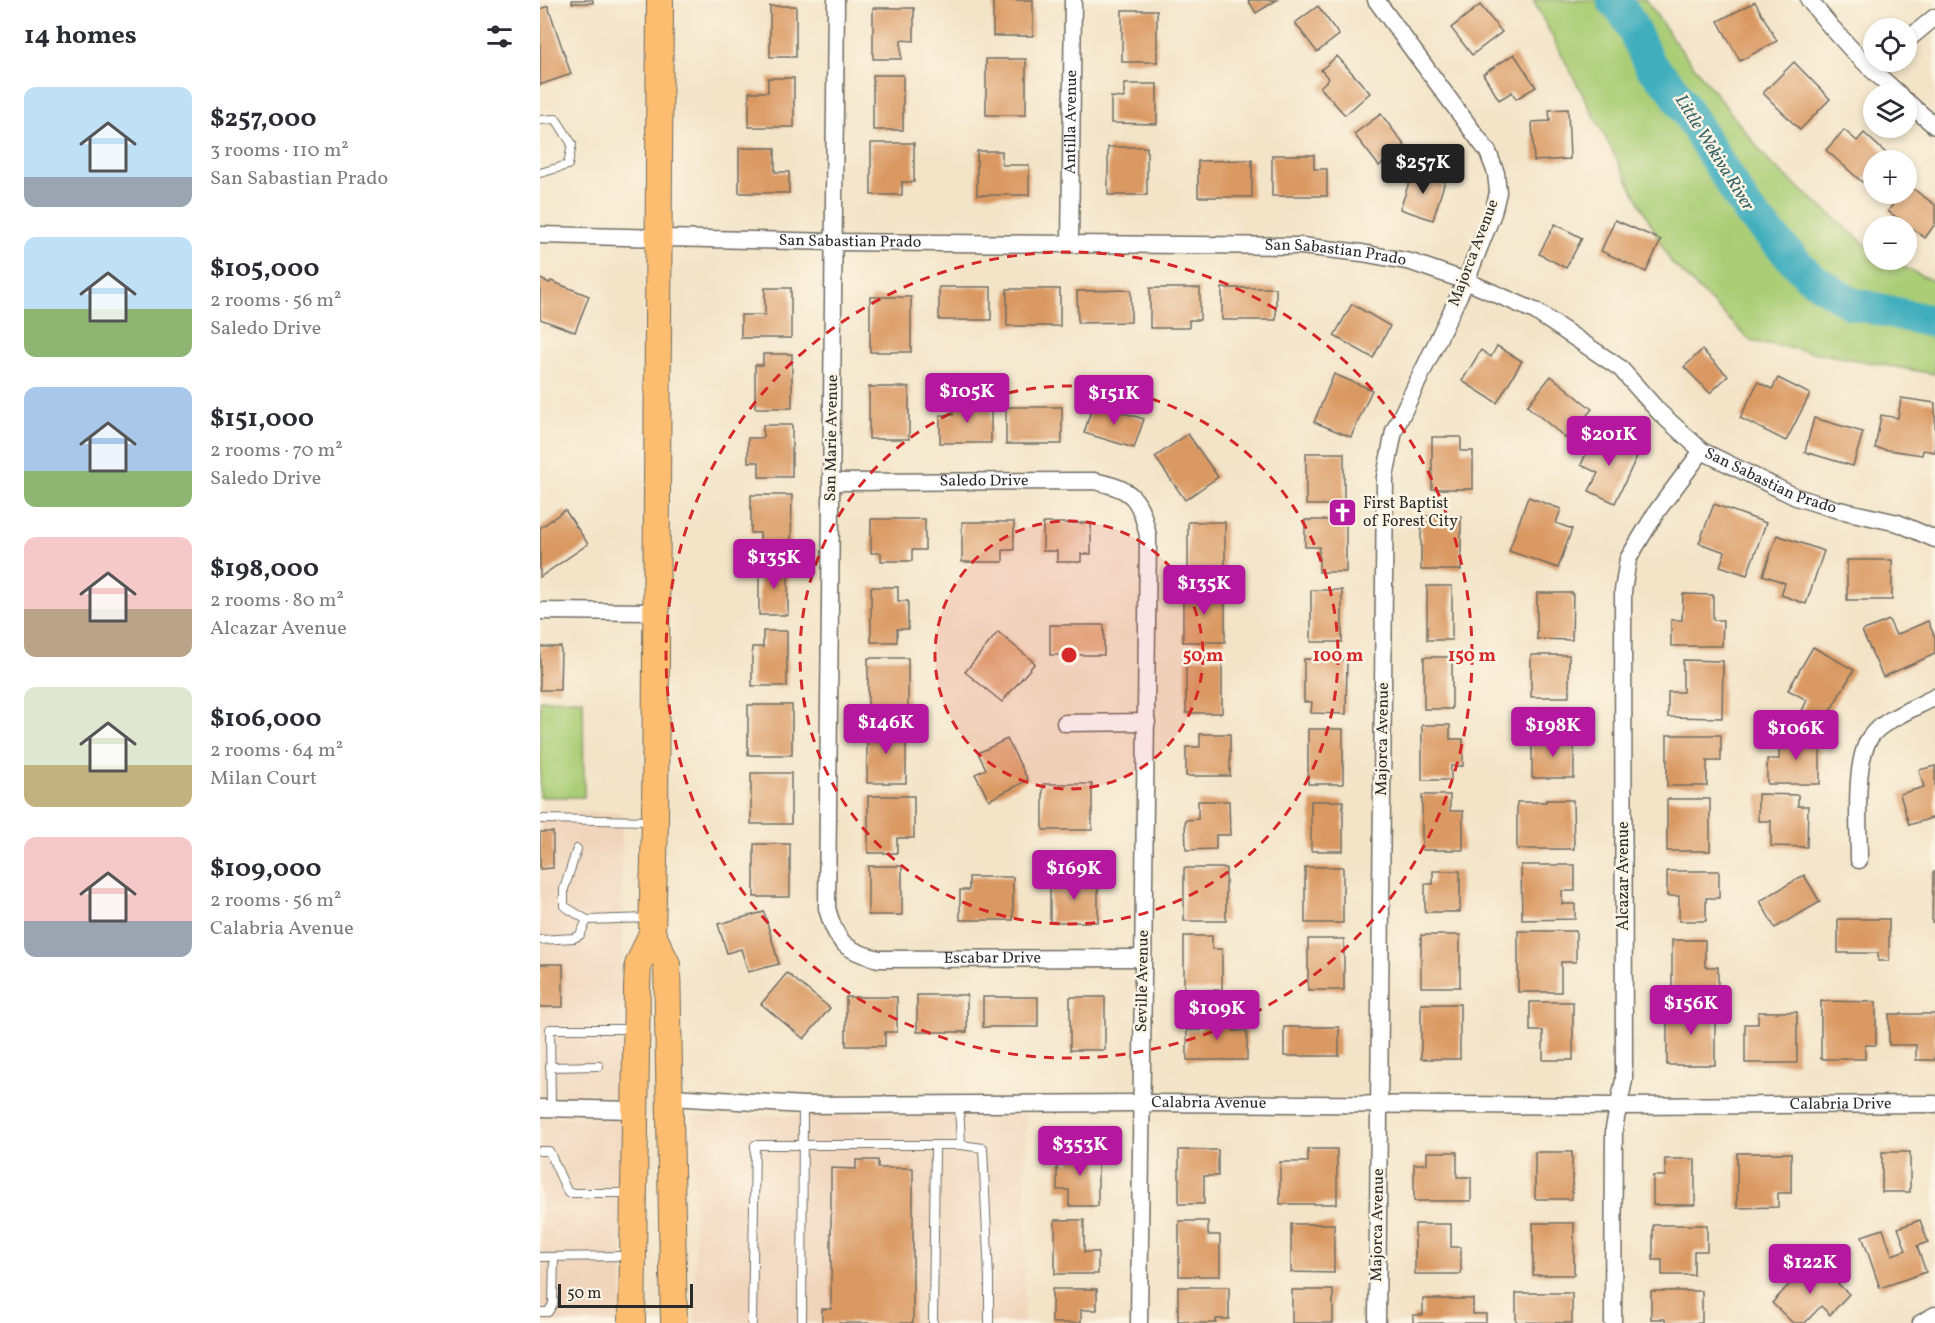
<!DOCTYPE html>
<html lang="en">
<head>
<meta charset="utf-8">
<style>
  body { margin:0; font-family:Vollkorn,serif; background:#f2f2f3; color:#2b2b33; height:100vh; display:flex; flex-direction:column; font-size:22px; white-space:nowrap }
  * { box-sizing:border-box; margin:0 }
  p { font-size:20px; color:#7c7c81 }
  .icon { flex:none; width:33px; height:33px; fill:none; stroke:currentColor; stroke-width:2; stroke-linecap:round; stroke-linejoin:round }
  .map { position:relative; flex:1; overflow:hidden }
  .side { display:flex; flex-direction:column; background:#fff; width:540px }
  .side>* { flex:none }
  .buttons { position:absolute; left:1323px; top:18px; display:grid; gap:12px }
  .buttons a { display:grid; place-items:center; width:54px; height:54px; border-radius:50%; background:#fff; box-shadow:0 3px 9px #0003; font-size:30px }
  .scale { position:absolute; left:18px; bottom:15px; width:135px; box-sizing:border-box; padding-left:6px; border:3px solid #2b2b2b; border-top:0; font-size:16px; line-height:21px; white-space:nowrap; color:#2b2b2b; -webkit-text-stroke:4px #fcf5e5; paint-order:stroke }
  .price { position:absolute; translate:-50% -51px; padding:0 14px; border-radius:6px; background:#b5179e; color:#fff; font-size:20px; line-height:39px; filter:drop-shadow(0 2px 3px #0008) }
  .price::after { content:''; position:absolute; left:50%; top:36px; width:18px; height:14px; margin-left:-9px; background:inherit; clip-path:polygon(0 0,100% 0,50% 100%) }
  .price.current { background:#222; color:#fff }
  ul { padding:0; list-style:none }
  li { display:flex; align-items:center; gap:18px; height:150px; padding:0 24px }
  li span { display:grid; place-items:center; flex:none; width:168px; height:120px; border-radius:12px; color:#555 }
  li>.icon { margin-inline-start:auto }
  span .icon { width:72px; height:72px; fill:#fffc; stroke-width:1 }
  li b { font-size:26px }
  h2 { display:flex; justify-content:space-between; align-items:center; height:72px; padding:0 24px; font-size:26px }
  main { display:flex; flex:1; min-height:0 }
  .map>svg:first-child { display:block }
</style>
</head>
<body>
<main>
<section class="side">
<h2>14 homes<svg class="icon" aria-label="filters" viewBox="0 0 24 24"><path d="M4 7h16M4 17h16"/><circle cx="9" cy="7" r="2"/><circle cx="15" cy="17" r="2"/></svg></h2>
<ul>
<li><span style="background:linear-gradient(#bfe0f5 75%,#9aa5b1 0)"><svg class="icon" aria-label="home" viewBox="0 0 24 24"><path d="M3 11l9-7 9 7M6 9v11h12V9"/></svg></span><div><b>$257,000</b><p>3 rooms · 110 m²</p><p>San Sabastian Prado</p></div></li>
<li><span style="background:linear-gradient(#bfe0f5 60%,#8fb573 0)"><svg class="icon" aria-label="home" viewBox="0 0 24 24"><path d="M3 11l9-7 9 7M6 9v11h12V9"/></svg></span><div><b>$105,000</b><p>2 rooms · 56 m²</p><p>Saledo Drive</p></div></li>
<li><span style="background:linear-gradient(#a9c7e8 70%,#8fb573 0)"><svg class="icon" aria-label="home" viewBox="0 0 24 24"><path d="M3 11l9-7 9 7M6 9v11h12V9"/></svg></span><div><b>$151,000</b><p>2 rooms · 70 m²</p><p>Saledo Drive</p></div></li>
<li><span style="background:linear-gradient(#f6c9c9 60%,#b9a48a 0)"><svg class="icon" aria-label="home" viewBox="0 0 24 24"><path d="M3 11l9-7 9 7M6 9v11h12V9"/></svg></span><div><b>$198,000</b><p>2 rooms · 80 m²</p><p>Alcazar Avenue</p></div></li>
<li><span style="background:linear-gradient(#dfe7d0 65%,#c2b280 0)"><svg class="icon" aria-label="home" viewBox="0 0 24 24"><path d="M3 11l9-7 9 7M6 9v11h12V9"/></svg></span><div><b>$106,000</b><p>2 rooms · 64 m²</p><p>Milan Court</p></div></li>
<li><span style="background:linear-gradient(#f6c9c9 70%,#9aa5b1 0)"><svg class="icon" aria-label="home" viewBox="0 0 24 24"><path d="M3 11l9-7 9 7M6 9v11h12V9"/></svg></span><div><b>$109,000</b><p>2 rooms · 56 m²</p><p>Calabria Avenue</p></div></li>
</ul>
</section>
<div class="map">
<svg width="1395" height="1323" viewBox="0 0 1395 1323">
  <rect width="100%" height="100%" fill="#fcf5e5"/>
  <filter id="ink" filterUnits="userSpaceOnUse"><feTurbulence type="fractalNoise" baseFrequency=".0167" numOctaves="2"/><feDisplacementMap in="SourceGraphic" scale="12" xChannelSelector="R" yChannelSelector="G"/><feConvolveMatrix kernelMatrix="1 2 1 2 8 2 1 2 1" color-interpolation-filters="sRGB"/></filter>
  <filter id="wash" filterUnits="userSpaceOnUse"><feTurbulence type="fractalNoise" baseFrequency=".008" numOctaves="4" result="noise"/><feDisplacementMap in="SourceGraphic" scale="24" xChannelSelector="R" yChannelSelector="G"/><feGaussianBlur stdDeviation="1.35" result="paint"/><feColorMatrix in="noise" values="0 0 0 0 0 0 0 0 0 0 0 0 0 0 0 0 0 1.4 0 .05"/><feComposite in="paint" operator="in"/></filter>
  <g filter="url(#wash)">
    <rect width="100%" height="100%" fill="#f3e4c8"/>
    <g fill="#f0d5bc">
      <path d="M0 812H82L83 1096 0 1097Z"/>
      <path d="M486 1114 484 1323H155L154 1116Z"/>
      <path d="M0 1117H83L82 1323H0Z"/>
    </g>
    <g fill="#aacd76" stroke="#6a7c50" stroke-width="1.5">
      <path d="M993 0H1106L1135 42 1230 163 1333 251 1334 260H1349L1395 282V374L1211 341 1131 262Z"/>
      <path d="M43 699 44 797H0V700Z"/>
    </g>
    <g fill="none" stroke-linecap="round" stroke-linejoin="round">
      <path stroke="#40aebd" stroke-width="33" d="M1073 0 1087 17 1110 65 1131 86 1208 211 1269 276 1310 303 1395 322"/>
    </g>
    <g id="blocks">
      <g fill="#da9962">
        <rect x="32" y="0" width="21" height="3"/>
        <rect x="453" y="0" width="40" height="36"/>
        <path d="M708 0H737L716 13Z"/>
        <path d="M1215 2 1237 41 1200 61 1178 21Z"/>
        <path d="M940 5 962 32 932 55 911 28Z"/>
        <path d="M8 6 31 74 0 85V9Z"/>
        <rect x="230" y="6" width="26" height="51"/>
        <path d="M778 6 799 35 777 52 755 23Z"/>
        <path d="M333 8H374V41L361 40V59H333Z"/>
        <rect x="582" y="10" width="35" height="52"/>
        <path d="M974 54 996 87 976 99 972 92 959 100 943 74Z"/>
        <path d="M797 56 830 93 805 115 780 87 789 79 781 70Z"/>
        <rect x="446" y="59" width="40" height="56"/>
        <path d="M1254 62 1290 99 1260 130 1223 93Z"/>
        <rect x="333" y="75" width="30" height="55"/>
        <path d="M228 78H254V127H209V92H228Z"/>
        <path d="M584 84H617V124L571 123V97L584 98Z"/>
        <path d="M1028 109 1030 159 994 161 992 122 1010 121 1009 110Z"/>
        <path d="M841 114 865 146 839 166 814 134Z"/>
        <path d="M1304 130 1317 141 1324 133 1347 154 1341 160H1334V169L1322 182 1286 150Z"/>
        <path d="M331 143H374V182H362V195H331Z"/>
        <rect x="568" y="147" width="39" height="48"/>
        <path d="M199 148H235V172H249V193H199Z"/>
        <path d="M437 151H462V165H489V195H437Z"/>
        <path d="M732 155H774V169H787V196H732Z"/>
        <path d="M712 160V197H658V161Z"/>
        <path d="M873 171 905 181 893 220 860 209Z"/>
        <path d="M1368 185 1395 205V224L1385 238 1348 211 1361 194H1366Z"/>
        <path d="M1075 220 1121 240 1106 272 1061 251Z"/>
        <path d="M1015 224 1042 238 1026 268 999 254Z"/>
        <path d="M0 279 10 283 11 281 49 296 35 332 0 319Z"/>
        <rect x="399" y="287" width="52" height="33"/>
        <path d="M225 288H251V338H201V315H225Z"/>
        <path d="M610 288H660V320H649V328H610Z"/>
        <rect x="682" y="288" width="54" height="32"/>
        <rect x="467" y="289" width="53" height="37"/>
        <path d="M591 290V322L538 323 537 291Z"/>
        <rect x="330" y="297" width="41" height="55"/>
        <path d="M812 304 850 326 833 358 794 336Z"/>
        <path d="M957 346 982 361 957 403 922 381 941 350 951 357Z"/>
        <path d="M1162 350 1188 376 1170 393 1144 367Z"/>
        <path d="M223 354H252V408H215V365H223Z"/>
        <path d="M794 374 832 390 811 437 774 422Z"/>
        <path d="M1011 376 1052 409 1027 439 987 406Z"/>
        <path d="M1238 378 1270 394 1246 441 1200 418 1218 382 1232 389Z"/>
        <rect x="329" y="387" width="40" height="52"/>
        <path d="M1361 398 1395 403V452L1383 450 1382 455 1335 448 1341 415 1358 418Z"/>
        <path d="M413 403H451V443H400V415H413Z"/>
        <path d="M553 404 604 419 594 448 544 433Z"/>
        <rect x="466" y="407" width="56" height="37"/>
        <path d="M1274 418 1323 432 1313 466 1265 452Z"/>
        <path d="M223 425H252V477H219V462H208V438H223Z"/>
        <path d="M648 434 678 477 645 500 615 457Z"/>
        <path d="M1055 434 1098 454 1075 503 1049 491 1058 473 1041 465Z"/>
        <path d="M892 437H921V451H933V489H892Z"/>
        <rect x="766" y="453" width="38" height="52"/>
        <path d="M211 495H252L251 546H220V533H211Z"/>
        <path d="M988 497 1021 509 1016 523 1032 529 1018 568 969 551Z"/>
        <path d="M1174 504 1226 523 1207 575 1180 566 1185 552 1159 543Z"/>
        <path d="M25 510 48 544 0 577V528Z"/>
        <rect x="881" y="516" width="40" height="54"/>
        <path d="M331 519H385V550H372V561H341V553H331Z"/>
        <path d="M765 520H806V572H779V547H765Z"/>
        <path d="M422 522H474V550H463V562H422Z"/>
        <rect x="648" y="522" width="37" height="50"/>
        <path d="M503 523H551V554H541V562H517V551H503Z"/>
        <path d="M1237 535 1284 551 1266 604 1241 595 1245 583 1223 575Z"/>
        <rect x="1307" y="560" width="45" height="40"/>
        <rect x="219" y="565" width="29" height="50"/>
        <rect x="887" y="586" width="25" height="54"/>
        <path d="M331 587H358V601H368V629H357V642H331Z"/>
        <rect x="643" y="590" width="42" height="52"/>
        <rect x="771" y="590" width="31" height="52"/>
        <path d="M997 593H1033L1032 640 997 639Z"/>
        <path d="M1143 594 1173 595V620H1183L1182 646H1131V620H1142Z"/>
        <path d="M1349 620 1356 635 1388 621 1395 638V654L1343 677 1322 631Z"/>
        <rect x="510" y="625" width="54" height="30"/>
        <path d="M223 631H247V686H212V647H223Z"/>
        <path d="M458 632 495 663 462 702 425 672Z"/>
        <path d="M0 647H21L20 690H0Z"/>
        <path d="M1273 647 1314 670 1283 723 1262 711 1267 700 1248 690Z"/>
        <rect x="991" y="655" width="38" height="42"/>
        <rect x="884" y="657" width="28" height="52"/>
        <rect x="328" y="658" width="40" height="52"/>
        <rect x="646" y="658" width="36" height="55"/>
        <path d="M764 659 807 660 806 714 771 713 772 702H764Z"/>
        <path d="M1143 660 1183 661 1182 718 1128 717V692H1143Z"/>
        <rect x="208" y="705" width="44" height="50"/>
        <path d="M882 725H910V739H923V766H911V780H882Z"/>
        <rect x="327" y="727" width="39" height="56"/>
        <rect x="768" y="729" width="35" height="55"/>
        <path d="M660 734H690V776H646V747H660Z"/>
        <path d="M1239 734H1280V784H1227V759H1239Z"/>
        <path d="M1127 735H1181V761H1167V786H1127Z"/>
        <rect x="992" y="738" width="42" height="40"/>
        <path d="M467 739 488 780 449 800 435 774 446 769 438 753Z"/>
        <path d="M1395 766V817L1369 825 1360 794 1384 787 1379 770Z"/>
        <rect x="211" y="773" width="40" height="51"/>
        <rect x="503" y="784" width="49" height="46"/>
        <path d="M1218 794 1258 795V806H1268L1267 847 1231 846V821H1218Z"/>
        <path d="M882 795H910V811H923V850H882Z"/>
        <path d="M328 796H374V838H357V853H328Z"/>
        <rect x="1127" y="799" width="43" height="52"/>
        <path d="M1006 800H1033L1034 849H977V802H1006Z"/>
        <path d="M658 801H689L690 835H676V849L646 850 645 820 658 819Z"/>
        <rect x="771" y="801" width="32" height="50"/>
        <path d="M0 832H13V868L0 869Z"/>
        <rect x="214" y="844" width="36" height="53"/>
        <path d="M981 865H1035V891H1022V904H1035V919L982 920Z"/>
        <rect x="328" y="866" width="34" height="49"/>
        <rect x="765" y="867" width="38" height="56"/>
        <rect x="644" y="868" width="42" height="53"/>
        <path d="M893 871H920V912H885V884H893Z"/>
        <path d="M1127 871H1179V898H1166V921H1139V896H1127Z"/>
        <path d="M1393 872H1395V922H1392Z"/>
        <path d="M1264 875 1280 902 1235 928 1220 901Z"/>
        <path d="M429 877H473V920H420V890H429Z"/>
        <rect x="510" y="880" width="48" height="42"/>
        <path d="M224 912 239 964 208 972 201 949 187 953 178 924Z"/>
        <path d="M1298 919H1349V961H1338V953H1298Z"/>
        <path d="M978 931H1036V962H1021V992H978Z"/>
        <rect x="881" y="935" width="39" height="52"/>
        <path d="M644 936H672V949H682V990H644Z"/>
        <rect x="768" y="939" width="36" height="51"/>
        <path d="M1132 940H1165V967H1178V993H1132Z"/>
        <rect x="0" y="964" width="23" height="43"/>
        <path d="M247 973 290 1008 264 1039 221 1004Z"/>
        <rect x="377" y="995" width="50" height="37"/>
        <path d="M306 997H357V1032H345V1046H306Z"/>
        <rect x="443" y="997" width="55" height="30"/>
        <rect x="530" y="997" width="35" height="53"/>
        <path d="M1281 1001 1336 1002V1045H1325V1059H1281Z"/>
        <path d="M990 1002H1033V1060H1003V1031H990Z"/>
        <rect x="881" y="1004" width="39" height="55"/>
        <rect x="1127" y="1008" width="48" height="57"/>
        <path d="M1218 1012H1257V1063H1205V1024H1218Z"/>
        <path d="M1349 1014H1395V1060H1376V1045H1349Z"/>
        <path d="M661 1018H694V1031H707V1060H647V1030H661Z"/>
        <rect x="744" y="1027" width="55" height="29"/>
        <path d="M530 1149H558V1206H529V1190H517V1163H530Z"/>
        <path d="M768 1149H797V1204H740V1162H768Z"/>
        <path d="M639 1150H678V1176H664V1204H639Z"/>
        <path d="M887 1152H917V1177H931V1201H874V1164H887Z"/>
        <rect x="995" y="1152" width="37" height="47"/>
        <rect x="1342" y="1152" width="28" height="40"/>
        <path d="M1197 1153H1251V1193H1238V1207L1197 1208Z"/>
        <path d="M1125 1159H1155V1205H1113V1176H1125Z"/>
        <path d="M316 1160H338V1168H373V1323H282V1309H291V1168L316 1169Z"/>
        <path d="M515 1220H544V1252H558V1274H515Z"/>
        <path d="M1380 1220 1388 1242 1377 1246 1386 1272 1340 1288 1322 1236 1343 1229 1352 1255 1366 1250 1358 1228Z"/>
        <path d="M639 1221H668V1235H680V1276H639Z"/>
        <rect x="993" y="1223" width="41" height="52"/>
        <path d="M751 1224H794V1273L751 1272Z"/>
        <path d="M875 1224H911V1247H921V1274H875Z"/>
        <path d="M1113 1225H1167V1251H1154V1275H1122V1260H1113Z"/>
        <path d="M1272 1260 1309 1294 1290 1315 1281 1306 1265 1323H1253L1232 1303Z"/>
        <path d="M638 1287H689V1319H676V1323H648V1321H638Z"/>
        <path d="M512 1289H557V1310H541V1323H512Z"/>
        <rect x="752" y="1290" width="41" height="33"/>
        <path d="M1111 1291H1162V1323H1125V1319H1111Z"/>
        <path d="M976 1293H1032V1323L976 1322Z"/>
        <path d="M883 1299H933V1314H946V1323H873V1315H883Z"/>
      </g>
    </g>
  </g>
  <g filter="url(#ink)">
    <use href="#blocks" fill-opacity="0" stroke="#716c62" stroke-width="1.5"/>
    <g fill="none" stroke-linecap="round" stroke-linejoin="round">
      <defs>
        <g id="lane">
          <path d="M0 120 16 119 32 144 28 165 0 173"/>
          <path d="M0 819 111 821"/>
          <path d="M37 849 24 889V906L47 920"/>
          <path d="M0 940 34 938 40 935 47 920 109 918"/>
          <path d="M10 1067 59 1066"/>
          <path d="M11 1108 10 1029H93"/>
          <path d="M421 1145 443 1148 449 1278V1323"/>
          <path d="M0 1151H9L28 1193H93"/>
          <path d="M0 1257 90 1256"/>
          <path d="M0 1312H8L13 1304 14 1257"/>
          <path d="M212 1323 215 1145H421L419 1104"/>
          <path d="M262 1323 263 1105"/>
          <path d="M393 1323 395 1145"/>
        </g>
        <g id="street">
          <path id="s1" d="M296 0 287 908C296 942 305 951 339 959L603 958"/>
          <path d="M836 0 948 152 956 173 958 192 953 213 926 281 854 431 845 477 837 1323"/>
          <path d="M1269 0C1296 35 1326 66 1359 94"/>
          <path d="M1366 41 1395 17"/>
          <path d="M1366 101 1395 126"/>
          <path id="s2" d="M0 235 294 242 761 246 822 253 871 262 926 281 995 311 1080 368 1119 412 1162 451 1256 497 1295 509 1358 523 1395 539"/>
          <path id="s3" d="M530 244 533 0"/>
          <path id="s4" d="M291 482 554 481C593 489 600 498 608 536L599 1323"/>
          <path d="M0 611 116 612"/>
          <path d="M525 723 607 722"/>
          <path d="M1319 860C1319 829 1313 760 1331 736 1343 720 1377 707 1395 697"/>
          <path id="s5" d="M131 1097 263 1105 601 1103 1080 1106 1395 1104"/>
          <path d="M0 1108 95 1110"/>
          <path d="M1073 1323 1074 1128 1084 1080 1083 591 1088 559 1100 539 1117 511 1162 451"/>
          <path d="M1381 1323 1395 1315"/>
        </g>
        <g id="primary">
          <path d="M112 933 127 964 134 1323"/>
          <path d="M92 1323 97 988 98 965 112 933 115 821 120 0"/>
        </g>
      </defs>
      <use href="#lane" stroke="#716c62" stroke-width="10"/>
      <use href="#street" stroke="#716c62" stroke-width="19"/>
      <use href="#primary" stroke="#716c62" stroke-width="28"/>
      <use href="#lane" stroke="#fff" stroke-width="8"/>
      <use href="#street" stroke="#fff" stroke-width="16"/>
      <use href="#primary" stroke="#fcbd6f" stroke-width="26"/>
    </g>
  </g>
  <circle cx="529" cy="655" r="134" fill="#d62828" fill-opacity=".12"/>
  <g fill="none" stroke="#d62828" stroke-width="3" stroke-dasharray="10 8">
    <circle cx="529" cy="655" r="134"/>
    <circle cx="529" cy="655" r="269"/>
    <circle cx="529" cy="655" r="403"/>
  </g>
  <defs>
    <symbol id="church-square" viewBox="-11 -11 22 22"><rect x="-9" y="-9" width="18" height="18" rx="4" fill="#b5179e" stroke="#fcf5e5"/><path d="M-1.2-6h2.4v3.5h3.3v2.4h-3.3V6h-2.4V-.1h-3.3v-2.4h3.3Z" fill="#fff"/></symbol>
  </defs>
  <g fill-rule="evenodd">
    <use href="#church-square" x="786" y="496" width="33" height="33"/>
  </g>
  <g text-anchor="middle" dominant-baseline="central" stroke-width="5" stroke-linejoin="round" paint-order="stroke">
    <g font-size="16" fill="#2b2b2b" stroke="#fcf5e5">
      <text stroke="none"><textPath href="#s3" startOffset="122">Antilla Avenue</textPath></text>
      <text stroke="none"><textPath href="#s2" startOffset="310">San Sabastian Prado</textPath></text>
      <text transform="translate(934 253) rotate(-69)">Majorca Avenue</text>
      <text stroke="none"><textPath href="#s2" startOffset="796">San Sabastian Prado</textPath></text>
      <text transform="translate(292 438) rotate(-89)">San Marie Avenue</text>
      <text stroke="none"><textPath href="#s2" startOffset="1300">San Sabastian Prado</textPath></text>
      <text stroke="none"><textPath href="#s4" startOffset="153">Saledo Drive</textPath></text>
      <text transform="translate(843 739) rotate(-89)">Majorca Avenue</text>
      <text transform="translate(1084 876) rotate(-90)">Alcazar Avenue</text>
      <text stroke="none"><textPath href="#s1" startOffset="1100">Escabar Drive</textPath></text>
      <text transform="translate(603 981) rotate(-89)">Seville Avenue</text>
      <text stroke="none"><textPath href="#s5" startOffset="538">Calabria Avenue</textPath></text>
      <text stroke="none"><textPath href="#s5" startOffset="1170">Calabria Drive</textPath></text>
      <text transform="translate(838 1225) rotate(-89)">Majorca Avenue</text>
    </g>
    <g font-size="16" fill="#2b2b2b" stroke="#fcf5e5" text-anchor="start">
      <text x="823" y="504">First Baptist<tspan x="823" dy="18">of Forest City</tspan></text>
    </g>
    <g font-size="18" font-style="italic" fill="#335f65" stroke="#fcf5e5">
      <text transform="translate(1174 153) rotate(58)">Little Wekiva River</text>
    </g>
  </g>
  <circle cx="529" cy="655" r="9" fill="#d62828" stroke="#fcf5e5" stroke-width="3"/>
  <g font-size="18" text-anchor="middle" font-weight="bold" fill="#d62828" stroke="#fcf5e5" stroke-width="5" stroke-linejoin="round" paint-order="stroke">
    <text x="663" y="661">50 m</text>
    <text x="798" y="661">100 m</text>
    <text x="932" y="661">150 m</text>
  </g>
</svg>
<div class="buttons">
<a><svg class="icon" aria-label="locate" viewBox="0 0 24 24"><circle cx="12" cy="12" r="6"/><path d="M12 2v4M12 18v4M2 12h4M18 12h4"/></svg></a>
<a><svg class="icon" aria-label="layers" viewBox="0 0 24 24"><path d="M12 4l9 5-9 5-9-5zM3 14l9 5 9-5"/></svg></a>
<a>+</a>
<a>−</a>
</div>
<div class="scale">50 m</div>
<b class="price current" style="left:883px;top:195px">$257K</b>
<b class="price" style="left:427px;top:424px">$105K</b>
<b class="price" style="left:574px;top:426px">$151K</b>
<b class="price" style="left:1069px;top:467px">$201K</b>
<b class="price" style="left:234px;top:590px">$135K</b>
<b class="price" style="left:664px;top:616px">$135K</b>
<b class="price" style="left:346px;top:755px">$146K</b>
<b class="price" style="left:1013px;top:758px">$198K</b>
<b class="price" style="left:1256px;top:761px">$106K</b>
<b class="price" style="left:534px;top:901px">$169K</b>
<b class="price" style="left:1151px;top:1036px">$156K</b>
<b class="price" style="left:677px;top:1041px">$109K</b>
<b class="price" style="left:540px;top:1177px">$353K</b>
<b class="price" style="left:1270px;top:1295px">$122K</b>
</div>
</main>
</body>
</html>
